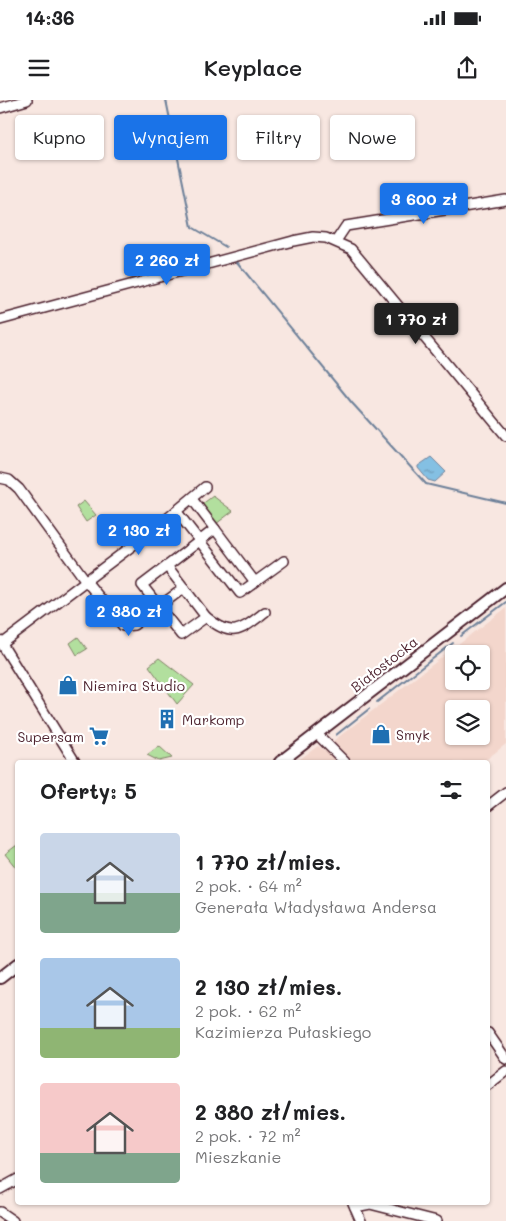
<!DOCTYPE html>
<html lang="pl">
<head>
<meta charset="utf-8">
<style>
  body { margin:0; font-family:Mali,sans-serif; background:#f2f2f2; color:#202124; height:100vh; display:flex; flex-direction:column; font-size:19px; white-space:nowrap }
  * { box-sizing:border-box; margin:0 }
  p { font-size:16px; color:#757577 }
  .icon { flex:none; width:28px; height:28px; fill:none; stroke:currentColor; stroke-width:2; stroke-linecap:round; stroke-linejoin:round }
  .map { position:relative; flex:1; overflow:hidden }
  .sheet { position:absolute; left:15px; top:660px; width:475px; height:445px; display:flex; flex-direction:column; background:#fff; border-radius:5px; box-shadow:0 1px 4px #0004 }
  .sheet>* { flex:none }
  .guide { position:absolute; left:15px; top:15px; width:476px; height:45px; display:flex; gap:10px }
  .tools { position:absolute; left:445px; top:545px; display:grid; gap:10px }
  .tools a { display:grid; place-items:center; width:45px; height:45px; border-radius:5px; background:#fff; box-shadow:0 1px 4px #0004; font-size:25px }
  .price { position:absolute; translate:-50% -42px; padding:0 11px; border-radius:5px; background:#1a73e8; color:#fff; font-size:16px; line-height:32px; filter:drop-shadow(0 1px 2px #0008) }
  .price::after { content:''; position:absolute; left:50%; top:30px; width:15px; height:11px; margin-left:-8px; background:inherit; clip-path:polygon(0 0,100% 0,50% 100%) }
  .price.active { background:#222; color:#fff }
  ul { padding:0; list-style:none }
  li { display:flex; align-items:center; gap:15px; height:125px; padding:0 25px }
  li span { display:grid; place-items:center; flex:none; width:140px; height:100px; border-radius:5px; color:#555 }
  li>.icon { margin-inline-start:auto }
  span .icon { width:60px; height:60px; fill:#fffc; stroke-width:1 }
  li b { font-size:21px }
  h2 { display:flex; justify-content:space-between; align-items:center; height:60px; padding:0 25px; font-size:21px }
  .chip { padding:0 18px; border-radius:5px; background:#fff; box-shadow:0 1px 4px #0004; font-size:18px; line-height:45px }
  .chip.active { background:#1a73e8; color:#fff }
  .status { display:flex; justify-content:space-between; align-items:center; height:35px; padding:0 25px; background:#fff; direction:ltr }
  .status svg { height:14px; fill:currentColor }
  header { display:flex; justify-content:space-between; align-items:center; height:65px; padding:0 25px; background:#fff; font-size:22px; font-weight:600 }
  .map>svg:first-child { display:block }
</style>
</head>
<body>
<div class="status"><b>14:36</b><svg viewBox="0 0 49 12"><path d="M0 12V9h3v3zM5 12V6h3v6zM10 12V3h3v9zM15 12V0h3v12zM26 1h20v11H26zM47 4h2v5h-2z"/></svg></div>
<header><svg class="icon" aria-label="menu" viewBox="0 0 24 24"><path d="M4 6h16M4 12h16M4 18h16"/></svg>Keyplace<svg class="icon" aria-label="share" viewBox="0 0 24 24"><path d="M12 15V3M7 8l5-5 5 5M5 13v7h14v-7"/></svg></header>
<div class="map">
<svg width="506" height="1121" viewBox="0 0 506 1121">
  <defs>
    <pattern id="water-ripples" width="26" height="14" patternUnits="userSpaceOnUse" patternTransform="scale(1.25)"><rect width="26" height="14" fill="#84c0e3"/><path d="M2 4q2-2 4 0t4 0M15 11q2-2 4 0t4 0" fill="none" stroke="#6e9bb8"/></pattern>
  </defs>
  <rect width="100%" height="100%" fill="#f8e7e1"/>
  <filter id="ink" filterUnits="userSpaceOnUse"><feTurbulence type="fractalNoise" baseFrequency=".02" numOctaves="2"/><feDisplacementMap in="SourceGraphic" scale="10" xChannelSelector="R" yChannelSelector="G"/><feConvolveMatrix kernelMatrix="1 2 1 2 8 2 1 2 1" color-interpolation-filters="sRGB"/></filter>
  <g filter="url(#ink)">
    <g fill="#f3d6cc" fill-rule="evenodd">
      <path d="M506 508V644L483 662H353L332 642ZM454 554H481V581H454ZM454 609H481V636H454Z"/>
      <path d="M318 646 341 662H296Z"/>
    </g>
    <g fill="#b2df9e" stroke="#7e7f64">
      <path d="M213 396 233 411 216 424 201 405Z"/>
      <path d="M84 401 96 415 86 422 76 407Z"/>
      <path d="M78 537 87 549 77 555 70 543Z"/>
      <path d="M159 558 194 585 177 604 149 566Z"/>
      <path d="M159 646 172 658 159 661 147 655Z"/>
      <path d="M17 745V769L5 754Z"/>
    </g>
    <path fill="url(#water-ripples)" stroke="#6d8099" d="M431 357 446 372 435 382 428 380 418 368V366Z"/>
    <g fill="none" stroke-linecap="round" stroke-linejoin="round">
      <g stroke="#6d8099" stroke-width="2">
        <path d="M166 0 192 127 226 147"/>
        <path d="M237 162 352 303 426 384 506 403"/>
        <path d="M461 536 506 502"/>
        <path d="M377 602 453 543"/>
        <path d="M336 635 369 609"/>
      </g>
      <defs>
        <g id="minor">
          <path d="M0 8 27 0"/>
          <path d="M336 141 346 126 506 100"/>
          <path d="M0 220 293 141 313 137 326 138 351 149 506 336"/>
          <path d="M0 378 9 380 19 389 86 481 123 526 134 525 184 488"/>
          <path d="M192 399 215 429"/>
          <path d="M177 412 240 493 284 461"/>
          <path d="M167 466 206 517 181 535 142 485Z"/>
          <path d="M167 466 215 429 255 482"/>
          <path d="M206 517C233 539 240 531 265 512"/>
          <path d="M0 541 75 662"/>
          <path d="M2 544 156 428 205 387"/>
          <path d="M317 634 345 662"/>
          <path d="M488 706 506 692"/>
          <path d="M488 933 506 959"/>
          <path d="M488 985 506 971"/>
          <path d="M0 1089 18 1079"/>
          <path d="M353 1103 361 1121"/>
          <path d="M355 1107 370 1104 437 1121"/>
          <path d="M0 1112 13 1121"/>
        </g>
        <g id="major">
          <path d="M280 662 506 488"/>
          <path d="M0 878 18 864"/>
        </g>
      </defs>
      <use href="#minor" stroke="#4a1f2b" stroke-width="12"/>
      <use href="#major" stroke="#4a1f2b" stroke-width="14"/>
      <use href="#minor" stroke="#fff" stroke-width="9"/>
      <use href="#major" stroke="#fff" stroke-width="10"/>
    </g>
  </g>
  <defs>
    <symbol id="shop-bare" viewBox="-9 -9 18 18"><path d="M-5-2.5h2.3a2.7 3.5 0 0 1 5.4 0H5L5.5 6h-11ZM-1.5-2.5h3a1.5 2.3 0 0 0-3 0Z" fill="#1f6fb2" stroke="#fff" stroke-width="2.5" paint-order="stroke"/></symbol>
    <symbol id="building-bare" viewBox="-9 -9 18 18"><path d="M-4-6H4V6H1V3H-1V6H-4ZM-2.5-4.3h1.7v1.8h-1.7ZM.8-4.3h1.7v1.8H.8ZM-2.5-1h1.7V.8h-1.7ZM.8-1h1.7V.8H.8Z" fill="#1f6fb2" stroke="#fff" stroke-width="2.5" paint-order="stroke"/></symbol>
    <symbol id="supermarket-bare" viewBox="-9 -9 18 18"><path d="M-6-5.5h2.5l.6 2H6L4.5 2H-2.5L-4.4-4H-6ZM-1.5 3.2a1.3 1.3 0 1 0 .1 0ZM3 3.2a1.3 1.3 0 1 0 .1 0Z" fill="#1f6fb2" stroke="#fff" stroke-width="2.5" paint-order="stroke"/></symbol>
  </defs>
  <g fill-rule="evenodd">
    <use href="#shop-bare" x="54" y="571" width="28" height="28"/>
    <use href="#building-bare" x="153" y="605" width="28" height="28"/>
    <use href="#shop-bare" x="367" y="620" width="28" height="28"/>
    <use href="#supermarket-bare" x="85" y="622" width="28" height="28"/>
  </g>
  <g text-anchor="middle" dominant-baseline="central" stroke-width="4.5" stroke-linejoin="round" paint-order="stroke">
    <g font-size="14" fill="#4a1f2b" stroke="#fff">
      <text transform="translate(384 564) rotate(-38)">Białostocka</text>
    </g>
    <g font-size="14" fill="#4a1f2b" stroke="#fff" text-anchor="start">
      <text x="83" y="585">Niemira Studio</text>
      <text x="182" y="619">Markomp</text>
      <text x="396" y="634">Smyk</text>
      <text x="84" y="636" text-anchor="end">Supersam</text>
    </g>
  </g>
</svg>
<div class="tools">
<a><svg class="icon" aria-label="locate" viewBox="0 0 24 24"><circle cx="12" cy="12" r="6"/><path d="M12 2v4M12 18v4M2 12h4M18 12h4"/></svg></a>
<a><svg class="icon" aria-label="layers" viewBox="0 0 24 24"><path d="M12 4l9 5-9 5-9-5zM3 14l9 5 9-5"/></svg></a>
</div>
<b class="price" style="left:424px;top:125px">3 600 zł</b>
<b class="price" style="left:167px;top:186px">2 260 zł</b>
<b class="price active" style="left:416px;top:245px">1 770 zł</b>
<b class="price" style="left:139px;top:456px">2 130 zł</b>
<b class="price" style="left:129px;top:537px">2 380 zł</b>
<div class="guide">
<a class="chip">Kupno</a>
<a class="chip active">Wynajem</a>
<a class="chip">Filtry</a>
<a class="chip">Nowe</a>
</div>
<section class="sheet">
<h2>Oferty: 5<svg class="icon" aria-label="filters" viewBox="0 0 24 24"><path d="M4 7h16M4 17h16"/><circle cx="9" cy="7" r="2"/><circle cx="15" cy="17" r="2"/></svg></h2>
<ul>
<li><span style="background:linear-gradient(#c9d6e8 60%,#7fa58c 0)"><svg class="icon" aria-label="home" viewBox="0 0 24 24"><path d="M3 11l9-7 9 7M6 9v11h12V9"/></svg></span><div><b>1 770 zł/mies.</b><p>2 pok. · 64 m²</p><p>Generała Władysława Andersa</p></div></li>
<li><span style="background:linear-gradient(#a9c7e8 70%,#8fb573 0)"><svg class="icon" aria-label="home" viewBox="0 0 24 24"><path d="M3 11l9-7 9 7M6 9v11h12V9"/></svg></span><div><b>2 130 zł/mies.</b><p>2 pok. · 62 m²</p><p>Kazimierza Pułaskiego</p></div></li>
<li><span style="background:linear-gradient(#f6c9c9 70%,#7fa58c 0)"><svg class="icon" aria-label="home" viewBox="0 0 24 24"><path d="M3 11l9-7 9 7M6 9v11h12V9"/></svg></span><div><b>2 380 zł/mies.</b><p>2 pok. · 72 m²</p><p>Mieszkanie</p></div></li>
</ul>
</section>
</div>
</body>
</html>
